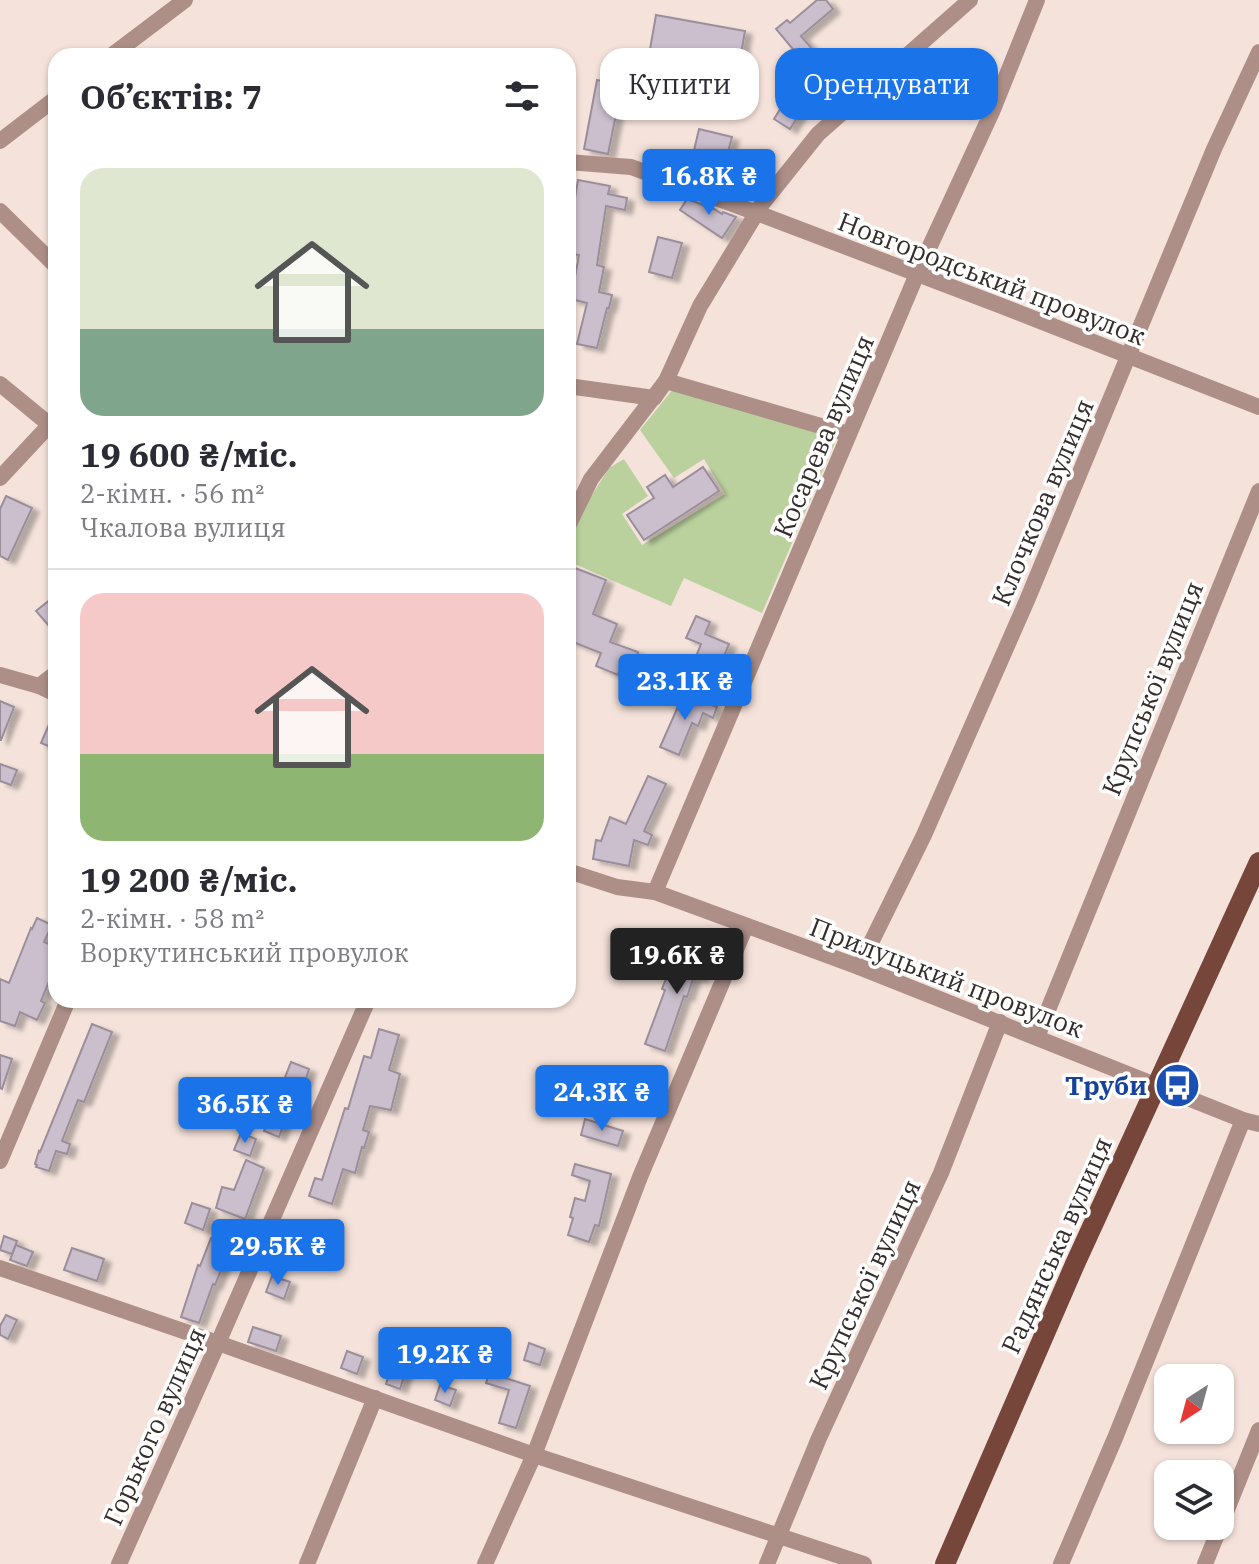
<!DOCTYPE html>
<html lang="uk">
<head>
<meta charset="utf-8">
<style>
  body { margin:0; font-family:"IBM Plex Serif",serif; background:#f2f2f3; color:#2b2b33; height:100vh; display:flex; flex-direction:column; font-size:30px; white-space:nowrap }
  * { box-sizing:border-box; margin:0 }
  p { font-size:26px; color:#7c7c81 }
  .icon { flex:none; width:44px; height:44px; fill:none; stroke:currentColor; stroke-width:2; stroke-linecap:round; stroke-linejoin:round }
  .map { position:relative; flex:1; overflow:hidden }
  .sheet { position:absolute; left:48px; top:48px; width:528px; height:960px; display:flex; flex-direction:column; background:#fff; border-radius:24px; box-shadow:0 2px 6px #0004 }
  .sheet>* { flex:none }
  .hud { position:absolute; left:600px; top:48px; width:538px; height:72px; display:flex; gap:16px }
  .needle { width:52px; rotate:216deg }
  .fabs { position:absolute; left:1154px; top:1364px; display:grid; gap:16px }
  .fabs a { display:grid; place-items:center; width:80px; height:80px; border-radius:16px; background:#fff; box-shadow:0 2px 6px #0004; font-size:40px }
  .price { position:absolute; translate:-50% -68px; padding:0 18px; border-radius:8px; background:#1a73e8; color:#fff; font-size:26px; line-height:52px; filter:drop-shadow(0 2px 4px #0008) }
  .price::after { content:''; position:absolute; left:50%; top:48px; width:24px; height:18px; margin-left:-12px; background:inherit; clip-path:polygon(0 0,100% 0,50% 100%) }
  .price.selected { background:#222; color:#fff }
  ul { padding:0; list-style:none }
  li { display:grid; align-content:center; gap:16px; height:424px; padding:0 32px }
  li+li { border-top:2px solid #e1e1e2 }
  li span { display:grid; place-items:center; height:248px; border-radius:24px; color:#555 }
  li>.icon { margin-inline-start:auto }
  span .icon { width:144px; height:144px; fill:#fffc; stroke-width:1 }
  li b { font-size:34px }
  h2 { display:flex; justify-content:space-between; align-items:center; height:96px; padding:0 32px; font-size:34px }
  .chip { padding:0 28px; border-radius:24px; background:#fff; box-shadow:0 2px 6px #0004; font-size:28px; line-height:72px }
  .chip.selected { background:#1a73e8; color:#fff }
  .map>svg:first-child { display:block }
</style>
</head>
<body>
<div class="map">
<svg width="1259" height="1564" viewBox="0 0 1259 1564">
  <defs>
    <filter id="shadow"><feDropShadow dx="7" dy="4" stdDeviation="2" flood-color="#0004"/></filter>
  </defs>
  <rect width="100%" height="100%" fill="#f5e3db"/>
  <path fill="#bad19d" d="M673 389 837 438 762 613 684 578 671 606 568 561V544L585 506 609 468 624 459 648 496 622 514 642 545 725 494 704 459 674 478 640 430Z"/>
  <g fill="#cbbfcd" stroke="#9a8e9b" stroke-width="2" filter="url(#shadow)">
    <path d="M817 0H826L833 9 801 36 813 50 807 54 830 70 820 84 804 73 808 67 776 29 787 20 790 23Z"/>
    <path d="M656 15 745 31 738 71 712 67 708 89 693 86 697 64 649 55Z"/>
    <path d="M597 80 622 85 608 154 584 149Z"/>
    <path d="M789 95 805 105 790 129 774 119Z"/>
    <path d="M699 129 732 137 724 167 692 159Z"/>
    <path d="M578 180 610 186 608 194 627 198 625 210 606 206 597 265 604 267 599 292 612 295 609 308H607L597 348 577 344 587 303 571 299 579 255 568 254V240Z"/>
    <path d="M687 199 714 209 722 214 723 212 736 217 722 238 680 210Z"/>
    <path d="M658 237 682 243 672 278 649 272Z"/>
    <path d="M703 467 719 491 644 540 627 515 654 498 647 487 665 475 673 487Z"/>
    <path d="M6 496 32 508 8 560 0 556V509Z"/>
    <path d="M575 568 606 580 593 614 617 624 610 642 638 652 630 676 619 672 618 675 596 666 601 653 568 640V587Z"/>
    <path d="M56 595V634L36 611Z"/>
    <path d="M696 616 710 622 705 634 729 644 717 673 693 664 701 644 686 638Z"/>
    <path d="M684 693 717 707 713 718 703 713 698 726 692 723 679 755 660 747Z"/>
    <path d="M0 701 14 707 1 740H0Z"/>
    <path d="M56 708V741L53 748 41 743Z"/>
    <path d="M0 764 17 770 11 785 0 781Z"/>
    <path d="M648 776 666 784 644 831 652 835 648 845 634 840 629 866 593 859 596 840 601 841 610 817 626 824Z"/>
    <path d="M37 918 52 925 44 942 56 947V969H54L41 1001 45 1003 37 1020 20 1012 15 1026 0 1021V979L9 983 31 928 32 929Z"/>
    <path d="M696 935 706 938 705 942 710 944 700 978 694 976 687 997 684 996 665 1051 645 1044 665 990 662 989 667 976 681 981Z"/>
    <path d="M92 1024 112 1032 84 1102 78 1100 62 1141 70 1144 67 1154 56 1151 49 1171 36 1167 37 1165 35 1164 39 1151 40 1152Z"/>
    <path d="M379 1029 399 1035 389 1070 400 1074 391 1110 370 1106 363 1130 369 1132 364 1148 362 1147 355 1173 343 1169 332 1204 309 1196 315 1178 322 1180 345 1108 348 1109 364 1056 371 1058Z"/>
    <path d="M0 1055 12 1059 2 1089 0 1088Z"/>
    <path d="M291 1062 309 1069 305 1082 300 1080 279 1137 264 1131Z"/>
    <path d="M585 1119 623 1131 618 1146 581 1135Z"/>
    <path d="M241 1133 256 1139 250 1156 234 1150Z"/>
    <path d="M246 1160 264 1168 245 1219 216 1208 222 1187 234 1190Z"/>
    <path d="M575 1164 611 1174 599 1226 595 1225 589 1242 568 1235 573 1218 570 1217 575 1198 585 1201 590 1181 572 1175Z"/>
    <path d="M192 1203 210 1209 203 1230 185 1223Z"/>
    <path d="M300 1224 321 1231 315 1251 293 1243Z"/>
    <path d="M4 1236 17 1241 12 1254 0 1250Z"/>
    <path d="M211 1238 231 1246 215 1285 213 1284 199 1323 181 1317 198 1265 200 1266Z"/>
    <path d="M16 1245 33 1252 27 1266 10 1260Z"/>
    <path d="M72 1248 104 1259 97 1281 64 1270Z"/>
    <path d="M272 1276 290 1282 284 1299 266 1292Z"/>
    <path d="M6 1315 17 1320 8 1339 0 1335V1326Z"/>
    <path d="M253 1327 281 1336 276 1351 248 1342Z"/>
    <path d="M529 1343 545 1349 540 1365 524 1360Z"/>
    <path d="M347 1351 363 1357 357 1374 341 1368Z"/>
    <path d="M392 1365 406 1370 400 1389 386 1384Z"/>
    <path d="M490 1370 502 1374V1377L530 1386 516 1428 499 1423 509 1390 486 1383Z"/>
    <path d="M440 1385 456 1390 450 1406 435 1400Z"/>
  </g>
  <g fill="none" stroke-linecap="round" stroke-linejoin="round">
    <g stroke="#ad8f88" stroke-width="16">
      <path d="M111 56 185 0"/>
      <path d="M0 141 56 98"/>
      <path d="M568 162 631 167 757 213 999 305 1259 407"/>
      <path d="M0 211 56 266"/>
      <path d="M0 384 50 425"/>
      <path d="M568 386 654 398 666 381 848 434"/>
      <path d="M0 478 56 418"/>
      <path d="M568 526 591 479 666 381 700 306 762 204 818 134 970 0"/>
      <path d="M0 675 39 686 56 694"/>
      <path d="M39 686 56 673"/>
      <path d="M568 871 617 887 655 892 859 967 1243 1120 1259 1124"/>
      <path d="M655 892 917 274 992 112 1037 0"/>
      <path d="M859 967 924 835 1028 598 1214 149 1259 52"/>
      <path d="M1037 1037 1259 491"/>
      <path d="M0 1161 68 1000"/>
      <path d="M0 1268 218 1343 534 1455 864 1564"/>
      <path d="M119 1564 218 1343 368 1000"/>
      <path d="M307 1564 375 1398"/>
      <path d="M485 1564 534 1455 640 1177 746 926"/>
      <path d="M767 1564 819 1438 941 1173 1000 1022"/>
      <path d="M1061 1564 1115 1438 1243 1120"/>
      <path d="M1205 1564 1259 1430"/>
    </g>
    <path stroke="#77463b" stroke-width="20" d="M945 1564 1075 1264 1259 862"/>
  </g>
  <defs>
    <symbol id="bus-disc" viewBox="-11 -11 22 22"><circle r="9.5" fill="#1a4fb4" stroke="#fff"/><path d="M-5-6H5V4H4V6H2V4H-2V6H-4V4H-5ZM-3.5-4V0h7V-4ZM-3.5 1.2v1.5H-2V1.2ZM2 1.2v1.5H3.5V1.2Z" fill="#fff"/></symbol>
  </defs>
  <g fill-rule="evenodd">
    <use href="#bus-disc" x="1152" y="1060" width="51" height="51"/>
  </g>
  <g text-anchor="middle" dominant-baseline="central" stroke-width="7" stroke-linejoin="round" paint-order="stroke">
    <g font-size="26" fill="#352d2b" stroke="#fff">
      <text transform="translate(992 278) rotate(21)">Новгородський провулок</text>
      <text transform="translate(823 436) rotate(-67)">Косарева вулиця</text>
      <text transform="translate(1042 502) rotate(-67)">Клочкова вулиця</text>
      <text transform="translate(1152 688) rotate(-68)">Крупської вулиця</text>
      <text transform="translate(947 977) rotate(21)">Прилуцький провулок</text>
      <text transform="translate(1056 1245) rotate(-66)">Радянська вулиця</text>
      <text transform="translate(864 1284) rotate(-65)">Крупської вулиця</text>
      <text transform="translate(154 1426) rotate(-66)">Горького вулиця</text>
    </g>
    <g font-size="26" font-weight="bold" fill="#164399" stroke="#fff" text-anchor="end">
      <text x="1147" y="1085">Труби</text>
    </g>
  </g>
</svg>
<div class="fabs">
<a><svg class="needle" viewBox="-14 -14 28 28"><path d="M0-13l5 13h-10z" fill="#e53935"/><path d="M0 13l5-13h-10z" fill="#7c7c81"/></svg></a>
<a><svg class="icon" aria-label="layers" viewBox="0 0 24 24"><path d="M12 4l9 5-9 5-9-5zM3 14l9 5 9-5"/></svg></a>
</div>
<b class="price" style="left:709px;top:217px">16.8K ₴</b>
<b class="price" style="left:685px;top:722px">23.1K ₴</b>
<b class="price selected" style="left:677px;top:996px">19.6K ₴</b>
<b class="price" style="left:602px;top:1133px">24.3K ₴</b>
<b class="price" style="left:245px;top:1145px">36.5K ₴</b>
<b class="price" style="left:278px;top:1287px">29.5K ₴</b>
<b class="price" style="left:445px;top:1395px">19.2K ₴</b>
<div class="hud">
<a class="chip">Купити</a>
<a class="chip selected">Орендувати</a>
</div>
<section class="sheet">
<h2>Об’єктів: 7<svg class="icon" aria-label="filters" viewBox="0 0 24 24"><path d="M4 7h16M4 17h16"/><circle cx="9" cy="7" r="2"/><circle cx="15" cy="17" r="2"/></svg></h2>
<ul>
<li><span style="background:linear-gradient(#dfe7d0 65%,#7fa58c 0)"><svg class="icon" aria-label="home" viewBox="0 0 24 24"><path d="M3 11l9-7 9 7M6 9v11h12V9"/></svg></span><div><b>19 600 ₴/міс.</b><p>2-кімн. · 56 m²</p><p>Чкалова вулиця</p></div></li>
<li><span style="background:linear-gradient(#f6c9c9 65%,#8fb573 0)"><svg class="icon" aria-label="home" viewBox="0 0 24 24"><path d="M3 11l9-7 9 7M6 9v11h12V9"/></svg></span><div><b>19 200 ₴/міс.</b><p>2-кімн. · 58 m²</p><p>Воркутинський провулок</p></div></li>
</ul>
</section>
</div>
</body>
</html>
